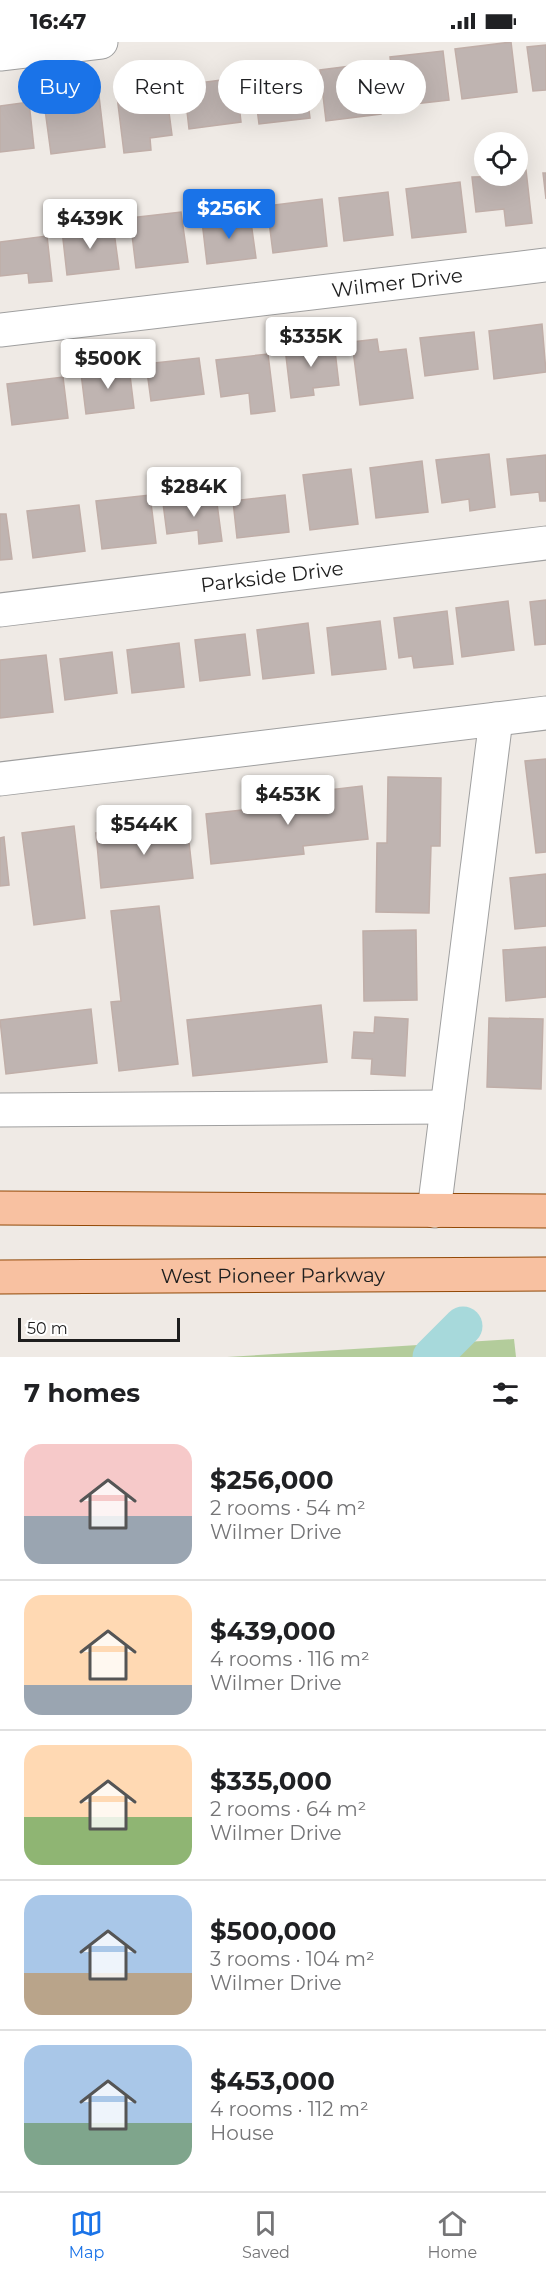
<!DOCTYPE html>
<html lang="en">
<head>
<meta charset="utf-8">
<style>
  body { margin:0; font-family:Montserrat,sans-serif; background:#f6f6f6; color:#202124; height:100vh; display:flex; flex-direction:column; font-size:22px; white-space:nowrap }
  * { box-sizing:border-box; margin:0 }
  p { font-size:20px; color:#757577 }
  .icon { flex:none; width:33px; height:33px; fill:none; stroke:currentColor; stroke-width:2; stroke-linecap:round; stroke-linejoin:round }
  .map { position:relative; height:1315px; overflow:hidden }
  .sheet { display:flex; flex-direction:column; background:#fff; flex:1 }
  .sheet>* { flex:none }
  .hud { position:absolute; left:18px; top:18px; width:510px; height:54px; display:flex; gap:12px }
  .fabs { position:absolute; left:474px; top:90px; display:grid; gap:12px }
  .fabs a { display:grid; place-items:center; width:54px; height:54px; border-radius:50%; background:#fff; box-shadow:0 6px 24px #0002; font-size:30px }
  .scale { position:absolute; left:18px; bottom:15px; width:162px; box-sizing:border-box; padding-left:6px; border:3px solid #1e1e1e; border-top:0; font-size:16px; line-height:21px; white-space:nowrap; color:#1e1e1e; -webkit-text-stroke:4px #fff; paint-order:stroke }
  .price { position:absolute; translate:-50% -51px; padding:0 14px; border-radius:6px; background:#fff; color:#222; font-size:20px; line-height:39px; filter:drop-shadow(0 2px 3px #0008) }
  .price::after { content:''; position:absolute; left:50%; top:36px; width:18px; height:14px; margin-left:-9px; background:inherit; clip-path:polygon(0 0,100% 0,50% 100%) }
  .price.current { background:#1a73e8; color:#fff }
  ul { padding:0; list-style:none }
  li { display:flex; align-items:center; gap:18px; height:150px; padding:0 24px }
  li+li { border-top:2px solid #e0e0e0 }
  li span { display:grid; place-items:center; flex:none; width:168px; height:120px; border-radius:18px; color:#555 }
  li>.icon { margin-inline-start:auto }
  span .icon { width:72px; height:72px; fill:#fffc; stroke-width:1 }
  li b { font-size:26px }
  h2 { display:flex; justify-content:space-between; align-items:center; height:72px; padding:0 24px; font-size:26px }
  .pill { padding:0 21px; border-radius:27px; background:#fff; box-shadow:0 6px 24px #0002; font-size:21px; line-height:54px }
  .pill.current { background:#1a73e8; color:#fff }
  .status { display:flex; justify-content:space-between; align-items:center; height:42px; padding:0 30px; background:#fff; direction:ltr }
  .status svg { height:16px; fill:currentColor }
  .tabs { display:flex; justify-content:space-around; align-items:center; height:84px; border-top:2px solid #e0e0e0; background:#fff; font-size:16px; color:#757577 }
  .tabs a { display:grid; justify-items:center; gap:3px }
  .tabs .current { color:#1a73e8 }
  .map>svg:first-child { display:block }
</style>
</head>
<body>
<div class="status"><b>16:47</b><svg viewBox="0 0 49 12"><path d="M0 12V9h3v3zM5 12V6h3v6zM10 12V3h3v9zM15 12V0h3v12zM26 1h20v11H26zM47 4h2v5h-2z"/></svg></div>
<div class="map">
<svg width="546" height="1315" viewBox="0 0 546 1315">
  <rect width="100%" height="100%" fill="#efeae5"/>
  <path fill="#b3cc9b" d="M514 1297 516 1315H227Z"/>
  <g fill="none" stroke-linecap="round" stroke-linejoin="round">
    <path stroke="#a7d9db" stroke-width="39" d="M432 1315 463 1284"/>
  </g>
  <g fill="#bfb4b1" stroke="#c0aea8" stroke-width="1.5">
    <path d="M511 0 517 50 462 57 455 7Z"/>
    <path d="M546 3V48L533 49 527 5Z"/>
    <path d="M443 9 449 58 396 64 390 15Z"/>
    <path d="M374 21 381 72 326 79 320 28Z"/>
    <path d="M304 29 310 76 259 82 253 35Z"/>
    <path d="M236 36 241 80 189 87 184 43Z"/>
    <path d="M165 40 172 93 150 96 151 108 124 111 116 46Z"/>
    <path d="M99 54 105 105 51 112 44 60Z"/>
    <path d="M29 60 34 106 0 110V64Z"/>
    <path d="M526 128 532 181 506 184 504 167 476 170 472 135 518 134V129Z"/>
    <path d="M543 131H546V157Z"/>
    <path d="M460 140 466 190 412 196 406 147Z"/>
    <path d="M388 150 393 193 344 199 339 156Z"/>
    <path d="M322 157 327 204 273 211 267 164Z"/>
    <path d="M181 170 188 220 136 226 130 176Z"/>
    <path d="M250 173 256 216 207 222 202 179Z"/>
    <path d="M113 182 119 227 67 233 62 188Z"/>
    <path d="M47 194 52 239 29 241 28 231 0 234V200Z"/>
    <path d="M542 282 546 330 494 337 489 289Z"/>
    <path d="M474 290 478 327 425 334 420 296Z"/>
    <path d="M377 297 379 310 406 307 413 356 360 363 352 300Z"/>
    <path d="M334 300 339 343 313 346 314 353 291 356 285 306Z"/>
    <path d="M268 312 275 369 251 372 249 351 221 355 216 318Z"/>
    <path d="M199 316 204 352 151 359 146 322Z"/>
    <path d="M129 325 134 366 86 372 81 331Z"/>
    <path d="M63 335 68 376 12 383 7 342Z"/>
    <path d="M489 412 495 465 470 469 469 457 442 461 436 418Z"/>
    <path d="M546 413V459H540L539 450 511 453 507 417Z"/>
    <path d="M422 419 428 470 376 476 370 426Z"/>
    <path d="M351 427 358 482 310 488 303 433Z"/>
    <path d="M150 453 156 501 102 507 96 459Z"/>
    <path d="M285 453 289 490 237 496 233 459Z"/>
    <path d="M216 454 222 499 199 502 198 488 167 492 163 461Z"/>
    <path d="M79 463 85 509 33 516 27 469Z"/>
    <path d="M0 472H6L12 517 0 518Z"/>
    <path d="M546 558V602L535 603 530 560Z"/>
    <path d="M508 559 514 608 462 615 456 566Z"/>
    <path d="M447 569 453 622 414 626 412 614 399 616 394 576Z"/>
    <path d="M380 579 386 627 332 633 327 586Z"/>
    <path d="M308 581 314 631 263 637 257 588Z"/>
    <path d="M245 592 250 633 200 639 195 598Z"/>
    <path d="M179 601 184 645 132 651 127 608Z"/>
    <path d="M112 610 117 651 65 658 60 617Z"/>
    <path d="M46 613 53 670 0 676V618Z"/>
    <path d="M546 717V810L536 811 525 719Z"/>
    <path d="M388 735 441 736 440 804H431L429 871 376 870 377 801H387Z"/>
    <path d="M362 744 368 797 303 804 304 812 211 822 206 772 296 762 295 752Z"/>
    <path d="M187 782 193 836 101 846 96 791Z"/>
    <path d="M74 784 85 876 34 883 22 791Z"/>
    <path d="M4 795 9 843 0 844V796Z"/>
    <path d="M546 832V884L515 887 510 836Z"/>
    <path d="M159 864 178 1022 119 1029 111 960 121 959 111 869Z"/>
    <path d="M416 888 417 958 364 959 363 889Z"/>
    <path d="M546 905V955L506 959 503 908Z"/>
    <path d="M321 963 327 1020 193 1034 187 978Z"/>
    <path d="M91 967 97 1021 6 1032 0 978Z"/>
    <path d="M375 975 408 977 405 1034 371 1032 372 1017 352 1016 354 990 374 991Z"/>
    <path d="M489 976 543 977 541 1047 487 1045Z"/>
  </g>
  <g fill="none" stroke-linecap="round" stroke-linejoin="round">
    <defs>
      <g id="minor">
        <path d="M0 12 101 0"/>
        <path id="s1" d="M0 288 546 223"/>
        <path id="s2" d="M0 568 546 501"/>
        <path d="M0 737 546 671"/>
        <path d="M0 1068 447 1065"/>
        <path d="M434 1169 496 677"/>
      </g>
      <g id="major">
        <path d="M0 1166 546 1169"/>
        <path id="s3" d="M0 1235 546 1232"/>
      </g>
    </defs>
    <use href="#minor" stroke="#9f9f9f" stroke-width="35"/>
    <use href="#major" stroke="#924907" stroke-width="35"/>
    <use href="#minor" stroke="#fff" stroke-width="33"/>
    <use href="#major" stroke="#f8c1a1" stroke-width="33"/>
  </g>
  <g text-anchor="middle" dominant-baseline="central" stroke-width="5" stroke-linejoin="round" paint-order="stroke">
    <g font-size="20" fill="#1e1e1e" stroke="#fff">
      <text stroke="none"><textPath href="#s1" startOffset="400">Wilmer Drive</textPath></text>
      <text stroke="none"><textPath href="#s2" startOffset="274">Parkside Drive</textPath></text>
      <text stroke="none"><textPath href="#s3" startOffset="273">West Pioneer Parkway</textPath></text>
    </g>
  </g>
</svg>
<div class="fabs">
<a><svg class="icon" aria-label="locate" viewBox="0 0 24 24"><circle cx="12" cy="12" r="6"/><path d="M12 2v4M12 18v4M2 12h4M18 12h4"/></svg></a>
</div>
<div class="scale">50 m</div>
<b class="price current" style="left:229px;top:198px">$256K</b>
<b class="price" style="left:90px;top:208px">$439K</b>
<b class="price" style="left:311px;top:326px">$335K</b>
<b class="price" style="left:108px;top:348px">$500K</b>
<b class="price" style="left:194px;top:476px">$284K</b>
<b class="price" style="left:288px;top:784px">$453K</b>
<b class="price" style="left:144px;top:814px">$544K</b>
<div class="hud">
<a class="pill current">Buy</a>
<a class="pill">Rent</a>
<a class="pill">Filters</a>
<a class="pill">New</a>
</div>
</div>
<section class="sheet">
<h2>7 homes<svg class="icon" aria-label="filters" viewBox="0 0 24 24"><path d="M4 7h16M4 17h16"/><circle cx="9" cy="7" r="2"/><circle cx="15" cy="17" r="2"/></svg></h2>
<ul>
<li><span style="background:linear-gradient(#f6c9c9 60%,#9aa5b1 0)"><svg class="icon" aria-label="home" viewBox="0 0 24 24"><path d="M3 11l9-7 9 7M6 9v11h12V9"/></svg></span><div><b>$256,000</b><p>2 rooms · 54 m²</p><p>Wilmer Drive</p></div></li>
<li><span style="background:linear-gradient(#ffd9b3 75%,#9aa5b1 0)"><svg class="icon" aria-label="home" viewBox="0 0 24 24"><path d="M3 11l9-7 9 7M6 9v11h12V9"/></svg></span><div><b>$439,000</b><p>4 rooms · 116 m²</p><p>Wilmer Drive</p></div></li>
<li><span style="background:linear-gradient(#ffd9b3 60%,#8fb573 0)"><svg class="icon" aria-label="home" viewBox="0 0 24 24"><path d="M3 11l9-7 9 7M6 9v11h12V9"/></svg></span><div><b>$335,000</b><p>2 rooms · 64 m²</p><p>Wilmer Drive</p></div></li>
<li><span style="background:linear-gradient(#a9c7e8 65%,#b9a48a 0)"><svg class="icon" aria-label="home" viewBox="0 0 24 24"><path d="M3 11l9-7 9 7M6 9v11h12V9"/></svg></span><div><b>$500,000</b><p>3 rooms · 104 m²</p><p>Wilmer Drive</p></div></li>
<li><span style="background:linear-gradient(#a9c7e8 65%,#7fa58c 0)"><svg class="icon" aria-label="home" viewBox="0 0 24 24"><path d="M3 11l9-7 9 7M6 9v11h12V9"/></svg></span><div><b>$453,000</b><p>4 rooms · 112 m²</p><p>House</p></div></li>
</ul>
</section>
<nav class="tabs">
<a class="current"><svg class="icon" aria-label="map" viewBox="0 0 24 24"><path d="M3 6l6-2 6 2 6-2v14l-6 2-6-2-6 2zM9 4v14M15 6v14"/></svg>Map</a>
<a><svg class="icon" aria-label="saved" viewBox="0 0 24 24"><path d="M7 4h10v16l-5-4-5 4z"/></svg>Saved</a>
<a><svg class="icon" aria-label="home" viewBox="0 0 24 24"><path d="M3 11l9-7 9 7M6 9v11h12V9"/></svg>Home</a>
</nav>
</body>
</html>
